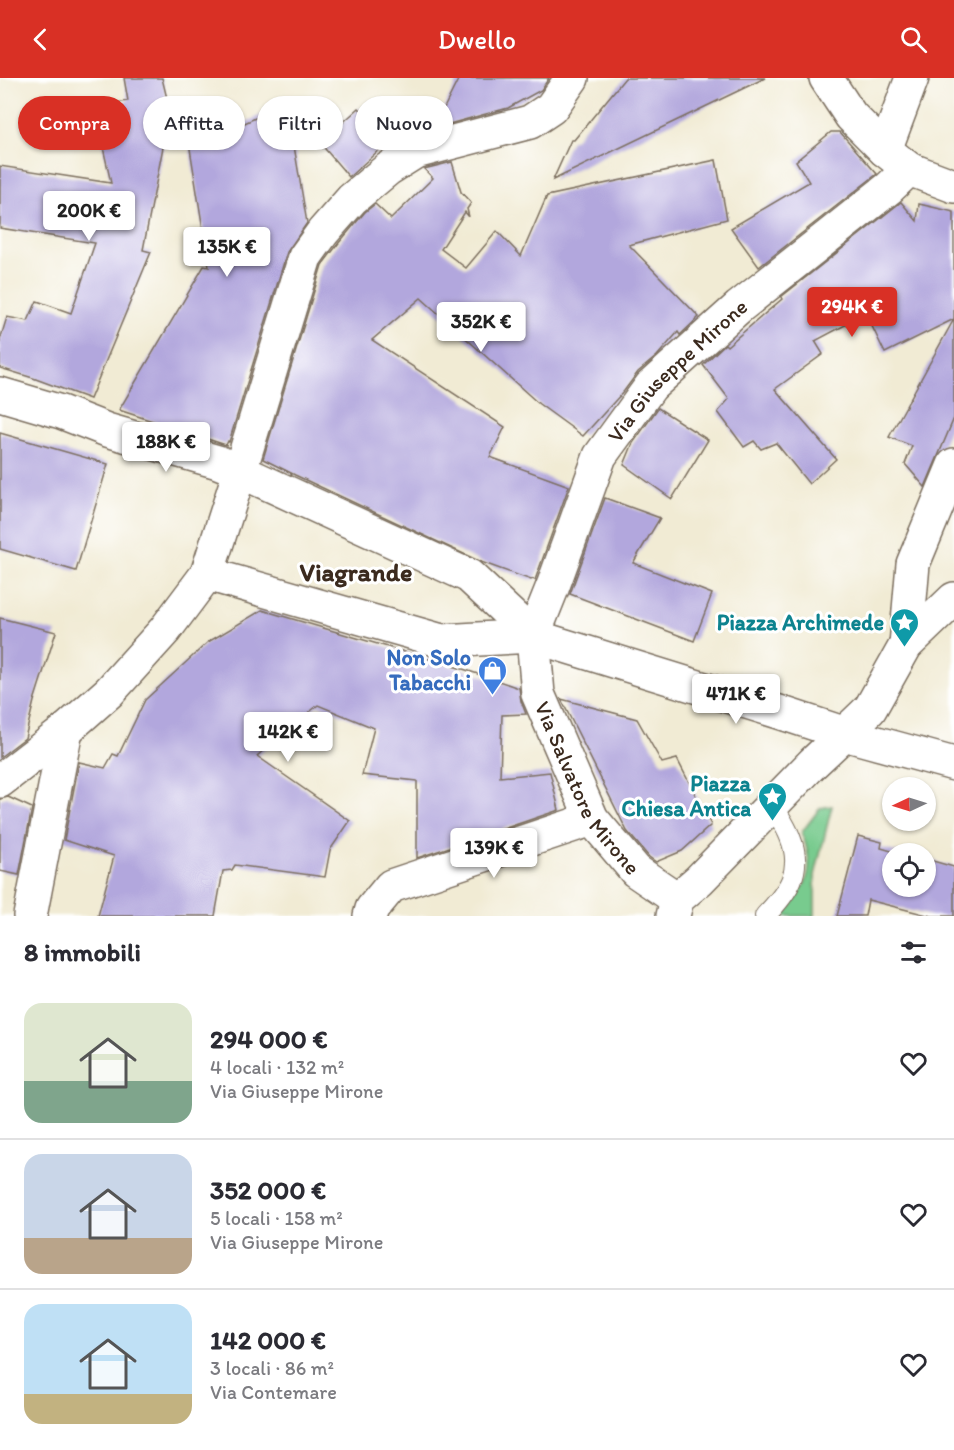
<!DOCTYPE html>
<html lang="it">
<head>
<meta charset="utf-8">
<style>
  body { margin:0; font-family:Itim,sans-serif; background:#f2f2f3; color:#2b2b33; height:100vh; display:flex; flex-direction:column; font-size:22px; white-space:nowrap }
  * { box-sizing:border-box; margin:0 }
  p { font-size:20px; color:#7c7c81 }
  .icon { flex:none; width:33px; height:33px; fill:none; stroke:currentColor; stroke-width:2; stroke-linecap:round; stroke-linejoin:round }
  .map { position:relative; height:838px; overflow:hidden }
  .side { display:flex; flex-direction:column; background:#fff; flex:1 }
  .side>* { flex:none }
  .hud { position:absolute; left:18px; top:18px; width:600px; height:54px; display:flex; gap:12px }
  .needle { width:39px; rotate:266deg }
  .tools { position:absolute; left:882px; top:699px; display:grid; gap:12px }
  .tools a { display:grid; place-items:center; width:54px; height:54px; border-radius:50%; background:#fff; box-shadow:0 2px 4px #0004; font-size:30px }
  .price { position:absolute; translate:-50% -51px; padding:0 14px; border-radius:6px; background:#fff; color:#222; font-size:20px; line-height:39px; filter:drop-shadow(0 2px 3px #0008) }
  .price::after { content:''; position:absolute; left:50%; top:36px; width:18px; height:14px; margin-left:-9px; background:inherit; clip-path:polygon(0 0,100% 0,50% 100%) }
  .price.active { background:#d93025; color:#fff }
  ul { padding:0; list-style:none }
  li { display:flex; align-items:center; gap:18px; height:150px; padding:0 24px }
  li+li { border-top:2px solid #e1e1e2 }
  li span { display:grid; place-items:center; flex:none; width:168px; height:120px; border-radius:18px; color:#555 }
  li>.icon { margin-inline-start:auto }
  span .icon { width:72px; height:72px; fill:#fffc; stroke-width:1 }
  li b { font-size:26px }
  h2 { display:flex; justify-content:space-between; align-items:center; height:72px; padding:0 24px; font-size:26px }
  .pill { padding:0 21px; border-radius:27px; background:#fff; box-shadow:0 2px 4px #0004; font-size:21px; line-height:54px }
  .pill.active { background:#d93025; color:#fff }
  header { display:flex; justify-content:space-between; align-items:center; height:78px; padding:0 24px; background:#d93025; color:#fff; font-size:27px; font-weight:600 }
  .map>svg:first-child { display:block }
</style>
</head>
<body>
<header><svg class="icon" aria-label="back" viewBox="0 0 24 24"><path d="M15 5l-7 7 7 7"/></svg>Dwello<svg class="icon" aria-label="search" viewBox="0 0 24 24"><circle cx="10" cy="10" r="6"/><path d="M15 15l6 6"/></svg></header>
<div class="map">
<svg width="954" height="838" viewBox="0 0 954 838">
  <rect width="100%" height="100%" fill="#fff"/>
  <filter id="ink" filterUnits="userSpaceOnUse"><feTurbulence type="fractalNoise" baseFrequency=".0167" numOctaves="2"/><feDisplacementMap in="SourceGraphic" scale="12" xChannelSelector="R" yChannelSelector="G"/><feConvolveMatrix kernelMatrix="1 2 1 2 8 2 1 2 1" color-interpolation-filters="sRGB"/></filter>
  <filter id="wash" filterUnits="userSpaceOnUse"><feTurbulence type="fractalNoise" baseFrequency=".008" numOctaves="4" result="noise"/><feDisplacementMap in="SourceGraphic" scale="24" xChannelSelector="R" yChannelSelector="G"/><feGaussianBlur stdDeviation="1.35" result="paint"/><feColorMatrix in="noise" values="0 0 0 0 0 0 0 0 0 0 0 0 0 0 0 0 0 1.4 0 .05"/><feComposite in="paint" operator="in"/></filter>
  <g filter="url(#wash)">
    <rect width="100%" height="100%" fill="#f1ebd4"/>
    <path fill="#78cb8e" stroke="#5a7a56" stroke-width="1.5" d="M832 728 815 797V838H783C794 824 809 806 809 787 809 776 805 765 802 754L820 730Z"/>
    <g id="blocks">
      <g fill="#b2a7dd">
        <path d="M124 0H162L170 33 143 172 151 174 90 321 33 300 0 290V262L7 239 28 243 37 223 71 235 95 165 0 150V88L111 105 94 29 128 23Z"/>
        <path d="M459 0H549L541 12 508 30 434 50Z"/>
        <path d="M625 0H765L553 102 571 62H574Z"/>
        <path d="M283 27 293 62 307 145 287 174 229 364 228 363 226 367 119 332 204 188 209 189 188 58 232 51Z"/>
        <path d="M359 30 389 63 349 99 320 65Z"/>
        <path d="M831 54H840L877 96 759 189 731 150 809 104 796 83Z"/>
        <path d="M716 82 727 141 629 167 699 239 680 257 678 254 657 278 638 294 624 313 583 358 539 326 421 220 372 262 505 349 490 379 569 408 535 502 532 501 531 502 481 484 295 397 263 381 322 187 338 166 365 134 375 126 391 141 433 100 424 91 452 84 461 114 471 125 467 131 469 139 465 134 441 171 466 190 497 153 521 178 547 118Z"/>
        <path d="M901 124 917 143 919 126 954 134V340L925 409 905 386 912 368 889 359 954 241 885 275 866 236 815 263 823 276 775 311 836 381 809 406 776 365 761 371 754 363 744 369 718 334 729 321 703 287 725 266 727 268 782 221 781 219Z"/>
        <path d="M658 330 708 362 672 421 624 387 633 365Z"/>
        <path d="M0 355 108 386 76 493 0 471Z"/>
        <path d="M605 420 660 440 633 485 712 516 694 563 570 516Z"/>
        <path d="M262 532 466 592 519 610 521 623 526 636 502 637 500 699 550 694 559 732 417 780V703L362 697 374 650 318 627 257 678 350 743 330 772 325 799 235 787 232 792 223 793 215 838H98L114 778 64 762 79 684 105 690 113 676 118 678 145 622 208 564Z"/>
        <path d="M0 540 56 554 34 623 25 660 0 679Z"/>
        <path d="M561 621 637 641 662 685 677 681 711 747 682 773 656 784 649 779 627 753Z"/>
        <path d="M8 719 32 730 19 797 0 793V721Z"/>
        <path d="M858 758 882 764 881 770 902 776H892V808H926V781L954 789V838H931L868 822 865 838H837Z"/>
      </g>
    </g>
  </g>
  <g filter="url(#ink)">
    <use href="#blocks" fill-opacity="0" stroke="#7b6e5e" stroke-width="1.5"/>
    <g fill="none" stroke-linecap="round" stroke-linejoin="round">
      <defs>
        <path id="service" d="M765 838C788 814 804 793 790 759 786 748 778 737 772 726"/>
        <g id="minor">
          <path d="M0 316 61 334 107 352 218 384 240 393"/>
          <path id="s1" d="M533 558 538 616 592 741 636 793 677 821"/>
          <path d="M906 567 913 486 954 387"/>
          <path d="M844 656 870 631 906 567 954 521"/>
          <path d="M30 838 66 652"/>
          <path d="M370 838 372 831 391 808 592 741"/>
        </g>
        <g id="tertiary">
          <path d="M885 72 912 0"/>
          <path d="M673 838 677 821 699 802 813 685 844 656"/>
        </g>
        <g id="secondary">
          <path d="M826 0 851 38 885 72 909 91 954 108"/>
          <path d="M240 393 469 498 533 558"/>
          <path d="M207 496 442 563 533 558 779 634 855 659 954 686"/>
          <path id="s2" d="M533 558 553 508 600 378 651 308 739 229 889 110 909 91"/>
          <path d="M0 703 66 652 109 614 165 552 207 496 240 393 305 179 323 154 352 121 388 91 415 74 530 44 551 30 572 0"/>
        </g>
      </defs>
      <use href="#service" stroke="#7b6e5e" stroke-width="22"/>
      <use href="#minor" stroke="#7b6e5e" stroke-width="36"/>
      <use href="#tertiary" stroke="#7b6e5e" stroke-width="36"/>
      <use href="#secondary" stroke="#7b6e5e" stroke-width="36"/>
      <use href="#service" stroke="#fff" stroke-width="20"/>
      <use href="#minor" stroke="#fff" stroke-width="33"/>
      <use href="#tertiary" stroke="#fff" stroke-width="33"/>
      <use href="#secondary" stroke="#fff" stroke-width="33"/>
    </g>
  </g>
  <defs>
    <symbol id="sight-pin" viewBox="-11 -11 22 30"><path d="M0 17L-7.5 6A9.5 9.5 0 1 1 7.5 6Z" fill="#0f9aa8" stroke="#fff"/><path d="M0-6L1.8-2.2L6-1.7L2.9 1.2L3.7 5.4L0 3.3L-3.7 5.4L-2.9 1.2L-6-1.7L-1.8-2.2Z" fill="#fff"/></symbol>
    <symbol id="shop-pin" viewBox="-11 -11 22 30"><path d="M0 17L-7.5 6A9.5 9.5 0 1 1 7.5 6Z" fill="#3f7fe0" stroke="#fff"/><path d="M-5-2.5h2.3a2.7 3.5 0 0 1 5.4 0H5L5.5 6h-11ZM-1.5-2.5h3a1.5 2.3 0 0 0-3 0Z" fill="#fff"/></symbol>
  </defs>
  <g fill-rule="evenodd">
    <use href="#sight-pin" x="888" y="528" width="33" height="45"/>
    <use href="#shop-pin" x="476" y="576" width="33" height="45"/>
    <use href="#sight-pin" x="756" y="702" width="33" height="45"/>
  </g>
  <g text-anchor="middle" dominant-baseline="central" stroke-width="6" stroke-linejoin="round" paint-order="stroke">
    <g font-size="22" fill="#3b2a1e" stroke="#fff">
      <text stroke="none"><textPath href="#s2" startOffset="308">Via Giuseppe Mirone</textPath></text>
      <text stroke="none"><textPath href="#s1" startOffset="165">Via Salvatore Mirone</textPath></text>
    </g>
    <g font-size="22" font-weight="bold" fill="#0d838f" stroke="#fff" text-anchor="end">
      <text x="884" y="544">Piazza Archimede</text>
      <text x="751" y="705">Piazza<tspan x="751" dy="25">Chiesa Antica</tspan></text>
    </g>
    <g font-size="22" font-weight="bold" fill="#366cbe" stroke="#fff" text-anchor="end">
      <text x="471" y="579">Non Solo<tspan x="471" dy="25">Tabacchi</tspan></text>
    </g>
    <g font-size="26" font-weight="bold" fill="#3b2a1e" stroke="#fff">
      <text x="356" y="494">Viagrande</text>
    </g>
  </g>
</svg>
<div class="tools">
<a><svg class="needle" viewBox="-14 -14 28 28"><path d="M0-13l5 13h-10z" fill="#e53935"/><path d="M0 13l5-13h-10z" fill="#7c7c81"/></svg></a>
<a><svg class="icon" aria-label="locate" viewBox="0 0 24 24"><circle cx="12" cy="12" r="6"/><path d="M12 2v4M12 18v4M2 12h4M18 12h4"/></svg></a>
</div>
<b class="price" style="left:89px;top:164px">200K €</b>
<b class="price" style="left:227px;top:200px">135K €</b>
<b class="price active" style="left:852px;top:260px">294K €</b>
<b class="price" style="left:481px;top:275px">352K €</b>
<b class="price" style="left:166px;top:395px">188K €</b>
<b class="price" style="left:736px;top:647px">471K €</b>
<b class="price" style="left:288px;top:685px">142K €</b>
<b class="price" style="left:494px;top:801px">139K €</b>
<div class="hud">
<a class="pill active">Compra</a>
<a class="pill">Affitta</a>
<a class="pill">Filtri</a>
<a class="pill">Nuovo</a>
</div>
</div>
<section class="side">
<h2>8 immobili<svg class="icon" aria-label="filters" viewBox="0 0 24 24"><path d="M4 7h16M4 17h16"/><circle cx="9" cy="7" r="2"/><circle cx="15" cy="17" r="2"/></svg></h2>
<ul>
<li><span style="background:linear-gradient(#dfe7d0 65%,#7fa58c 0)"><svg class="icon" aria-label="home" viewBox="0 0 24 24"><path d="M3 11l9-7 9 7M6 9v11h12V9"/></svg></span><div><b>294 000 €</b><p>4 locali · 132 m²</p><p>Via Giuseppe Mirone</p></div><svg class="icon" aria-label="heart" viewBox="0 0 24 24"><path d="M12 20l-8-8c-3-5 5-10 8-4 3-6 11-1 8 4z"/></svg></li>
<li><span style="background:linear-gradient(#c9d6e8 70%,#b9a48a 0)"><svg class="icon" aria-label="home" viewBox="0 0 24 24"><path d="M3 11l9-7 9 7M6 9v11h12V9"/></svg></span><div><b>352 000 €</b><p>5 locali · 158 m²</p><p>Via Giuseppe Mirone</p></div><svg class="icon" aria-label="heart" viewBox="0 0 24 24"><path d="M12 20l-8-8c-3-5 5-10 8-4 3-6 11-1 8 4z"/></svg></li>
<li><span style="background:linear-gradient(#bfe0f5 75%,#c2b280 0)"><svg class="icon" aria-label="home" viewBox="0 0 24 24"><path d="M3 11l9-7 9 7M6 9v11h12V9"/></svg></span><div><b>142 000 €</b><p>3 locali · 86 m²</p><p>Via Contemare</p></div><svg class="icon" aria-label="heart" viewBox="0 0 24 24"><path d="M12 20l-8-8c-3-5 5-10 8-4 3-6 11-1 8 4z"/></svg></li>
</ul>
</section>
</body>
</html>
